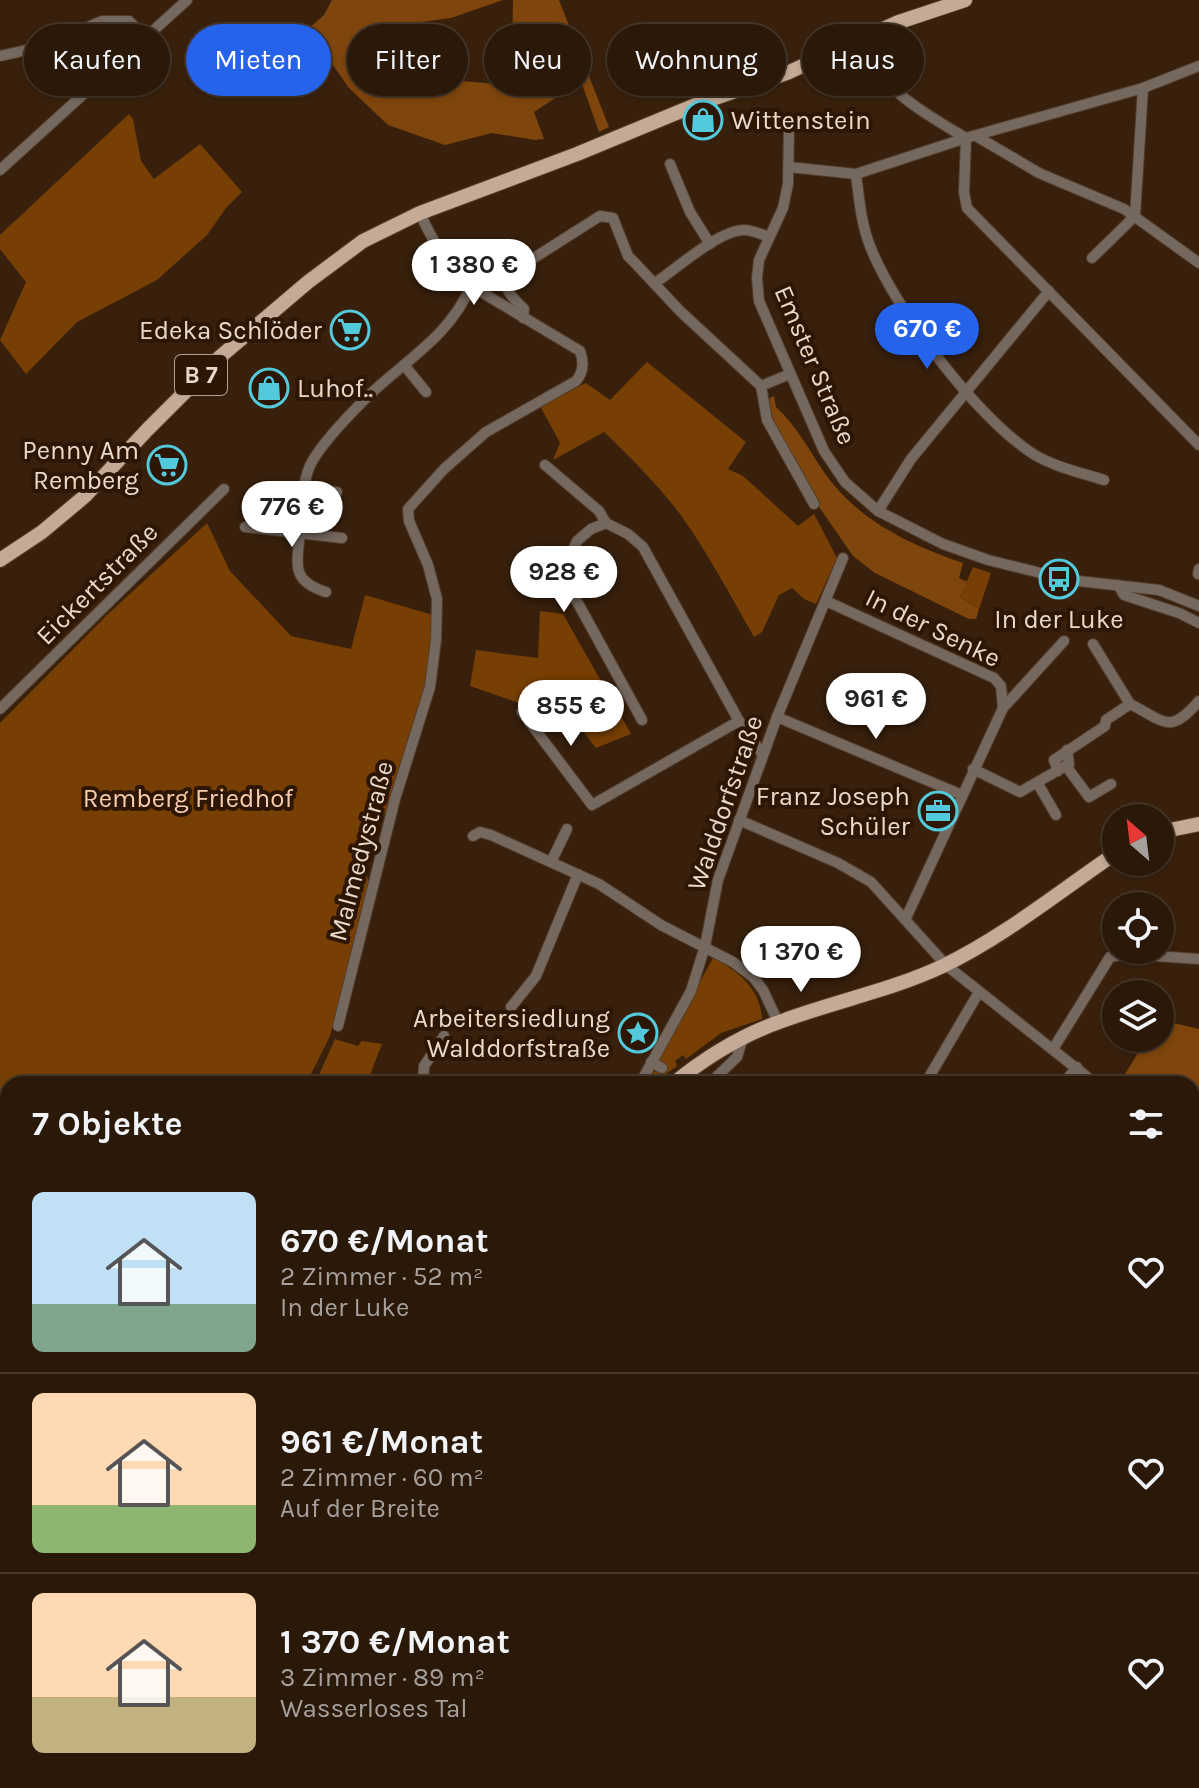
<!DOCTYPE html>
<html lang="de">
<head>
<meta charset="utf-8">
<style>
  body { margin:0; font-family:Karla,sans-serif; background:#322112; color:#f1f3f6; height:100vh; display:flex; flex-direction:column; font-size:30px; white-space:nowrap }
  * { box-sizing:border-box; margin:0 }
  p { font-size:26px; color:#a5a09c }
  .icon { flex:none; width:44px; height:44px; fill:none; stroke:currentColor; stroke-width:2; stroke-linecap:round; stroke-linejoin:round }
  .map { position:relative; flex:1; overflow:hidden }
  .panel { position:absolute; left:0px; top:1076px; width:1200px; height:712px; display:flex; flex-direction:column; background:#2a1809; border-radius:24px 24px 0 0; box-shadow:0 2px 6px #0004,0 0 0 2px #46372a }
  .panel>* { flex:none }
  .top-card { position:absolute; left:24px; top:24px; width:1152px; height:72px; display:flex; gap:16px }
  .needle { width:52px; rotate:332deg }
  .fabs { position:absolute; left:1102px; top:804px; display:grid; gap:16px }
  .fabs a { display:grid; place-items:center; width:72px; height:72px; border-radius:50%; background:#2a1809; box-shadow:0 2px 6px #0004,0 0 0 2px #46372a; font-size:40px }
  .price { position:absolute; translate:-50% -68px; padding:0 18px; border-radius:28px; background:#fff; color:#222; font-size:26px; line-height:52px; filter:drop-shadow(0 2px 4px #0008) }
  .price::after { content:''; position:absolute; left:50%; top:48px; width:24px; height:18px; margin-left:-12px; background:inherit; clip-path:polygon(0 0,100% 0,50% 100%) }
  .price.active { background:#2563eb; color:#fff }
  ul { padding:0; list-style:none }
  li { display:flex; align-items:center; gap:24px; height:200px; padding:0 32px }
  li+li { border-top:2px solid #46372a }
  li span { display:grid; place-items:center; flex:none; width:224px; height:160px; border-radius:12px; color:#555 }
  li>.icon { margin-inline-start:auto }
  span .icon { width:96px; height:96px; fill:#fffc; stroke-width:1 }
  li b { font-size:34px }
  h2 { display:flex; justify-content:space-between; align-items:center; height:96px; padding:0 32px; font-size:34px }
  .tag { padding:0 28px; border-radius:36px; background:#2a1809; box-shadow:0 2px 6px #0004,0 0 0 2px #46372a; font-size:28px; line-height:72px }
  .tag.active { background:#2563eb; color:#fff }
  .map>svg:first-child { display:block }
</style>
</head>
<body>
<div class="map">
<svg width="1199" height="1788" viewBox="0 0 1199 1788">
  <rect width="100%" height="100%" fill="#38200c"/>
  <g fill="#773f03">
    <path d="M129 114 133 119 141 161 154 179 200 144 242 192 226 208 207 235 157 280 77 322 26 374 0 340 26 282 0 249V235Z"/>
    <path d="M647 362 746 442 728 469 743 476 798 526 814 514 837 558 816 604 804 599 792 588 779 595 762 632 754 637C730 595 708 553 680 514 657 484 631 458 604 432L553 460 560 443 539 404 586 383 610 400Z"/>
    <path d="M207 523 230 571 291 636 351 649 365 595 436 616 430 687 394 799 374 830 362 868 372 886 330 1036 306 1084H8V1198L0 1193V723L107 615Z"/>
    <path d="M973 567 991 573 979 609 960 597Z"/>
    <path d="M540 611 563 614 631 734 596 748 569 713 525 705 470 686 476 650 538 658Z"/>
    <path d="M713 958C738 970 761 990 762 1019L721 1033 686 1059 683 1055 675 1061 677 1066 652 1084H643L649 1071 662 1072 658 1057Z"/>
    <path d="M335 1039 358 1046 362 1041 382 1044 370 1075 377 1077 381 1084H315Z"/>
  </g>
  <g fill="#7e450c">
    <path d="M332 0H503L451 18 415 23 406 76 519 86 557 97 534 112 544 139 535 140 492 133 445 145 388 125 349 88 308 29 324 15Z"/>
    <path d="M513 0H559L609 127 599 132 582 84 570 66 563 36 512 62Z"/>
    <path d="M774 396 776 407C796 425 809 450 824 472 857 520 910 545 963 563L959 578 967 582 960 597 979 609 976 619H969L875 573 853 556 817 504 775 428 769 403 770 398Z"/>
    <path d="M1165 1021 1199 1029V1145L1192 1141V1084H1119L1147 1038H1160V1025Z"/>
    <path d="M0 1509 8 1510V1647L0 1657Z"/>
    <path d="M1199 1534V1788H514L519 1780H1192V1537Z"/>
    <path d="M202 1780H273L278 1788H162Z"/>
  </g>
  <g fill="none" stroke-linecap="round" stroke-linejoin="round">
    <defs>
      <g id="minor">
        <path d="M861 41C881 90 922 112 966 138"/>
        <path d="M0 56 40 47 102 21H129L146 38"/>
        <path d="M789 127 788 184 783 208 759 260 757 278 759 301 824 451 845 482 878 511 943 544 988 560 1069 580 1159 590 1199 606"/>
        <path d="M976 136 1039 173 1124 209 1199 263"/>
        <path d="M966 138 964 192 967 208 1199 445"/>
        <path d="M670 164 690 212 710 244"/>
        <path d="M789 167 856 174 966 138 1143 88 1199 66"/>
        <path d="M0 170 187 0"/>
        <path d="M856 174C859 198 861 223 870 246 894 308 978 420 1035 455 1055 467 1082 473 1104 480"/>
        <path d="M1135 216 1143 88"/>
        <path d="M1092 258 1135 216"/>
        <path d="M655 283C676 269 719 230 744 230 752 230 761 234 769 237"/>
        <path d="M523 318 524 309C514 299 502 289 507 275L600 216 613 218 628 256 635 263 680 311 761 386 767 420 814 504"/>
        <path d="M404 365 426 392"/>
        <path d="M761 386 790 374"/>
        <path d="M545 465 599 511 606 523 628 534 643 547 739 721 763 755"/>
        <path d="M305 489 337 492"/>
        <path d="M878 511 911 459 1049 291"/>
        <path d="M606 523 591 529 577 541 572 552 574 596 642 720"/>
        <path d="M245 527 342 538"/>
        <path d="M1198 574 1199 569"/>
        <path d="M1118 585 1124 595 1179 613 1199 623"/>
        <path d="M326 592C295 582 296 570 299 541 301 518 301 489 309 468 314 455 325 443 334 432 350 414 367 396 386 380 420 351 453 328 471 286"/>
        <path d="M826 601 994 678 1001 686 1003 708 906 918"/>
        <path d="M1093 644 1130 704"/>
        <path d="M1003 708 1064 641"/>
        <path d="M0 709 224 489"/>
        <path d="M522 712 592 805 739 721"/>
        <path d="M777 717 962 795"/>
        <path d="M1066 766 1089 797 1111 784"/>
        <path d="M973 769 1020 792 1069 764 1067 750"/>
        <path d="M1058 771 1054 760 1105 726 1106 720 1130 704C1166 722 1169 735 1199 701"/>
        <path d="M1038 784 1056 815"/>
        <path d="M739 820 838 863 871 882 946 965 1096 1084"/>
        <path d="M473 836 480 832 491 835 599 884 661 925 733 962 753 977 763 990 778 1022"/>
        <path d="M551 862 567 829"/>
        <path d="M511 1007 536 976 578 874"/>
        <path d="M338 1026 395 799 430 687 436 640 437 599 428 565 409 521 408 509 444 469 486 432 576 381C584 372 584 362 580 351L471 286C447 264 433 243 420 213"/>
        <path d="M1053 1049 1110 957 1126 954 1199 959"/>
        <path d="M651 1062 662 1068"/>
        <path d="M641 1082 691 991 705 946 718 880 777 717 843 558"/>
        <path d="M423 1084 424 1066 444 1036"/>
        <path d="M709 1084 737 1057 743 1037"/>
        <path d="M925 1084 979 992"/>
        <path d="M1063 1084 1077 1067"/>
        <path d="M1192 1151 1199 1155"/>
        <path d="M0 1215 8 1220"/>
        <path d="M0 1299 8 1304"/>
        <path d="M1192 1358 1199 1348"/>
        <path d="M1192 1373 1199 1378"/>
        <path d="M0 1460 8 1461"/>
        <path d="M1192 1476 1199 1477"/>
        <path d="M1199 1489C1194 1510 1191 1533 1199 1554"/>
        <path d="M0 1646 8 1639"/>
      </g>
      <g id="major">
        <path d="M0 560 42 532 85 496 147 430 221 356 308 282 363 241 420 213 577 154 698 104 787 73 896 23 965 0"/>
        <path d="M1160 832 1199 824"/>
        <path d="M673 1084C706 1057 742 1035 782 1021 836 1001 892 990 943 966 1005 936 1060 891 1116 853"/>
        <path d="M0 1686 8 1676"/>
      </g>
    </defs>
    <use href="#minor" stroke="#543e2b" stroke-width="12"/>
    <use href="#major" stroke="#543e2b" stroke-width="16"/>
    <use href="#minor" stroke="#75685f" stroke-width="10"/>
    <use href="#major" stroke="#c4aa97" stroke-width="14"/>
  </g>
  <defs>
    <symbol id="shop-ring" viewBox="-11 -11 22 22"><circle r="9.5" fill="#2d1604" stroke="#53cadc" stroke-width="1.5"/><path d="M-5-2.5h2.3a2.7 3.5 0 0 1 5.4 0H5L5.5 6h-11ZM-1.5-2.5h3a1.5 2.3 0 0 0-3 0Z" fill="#53cadc"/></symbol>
    <symbol id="supermarket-ring" viewBox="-11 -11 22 22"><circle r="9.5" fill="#2d1604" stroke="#53cadc" stroke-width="1.5"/><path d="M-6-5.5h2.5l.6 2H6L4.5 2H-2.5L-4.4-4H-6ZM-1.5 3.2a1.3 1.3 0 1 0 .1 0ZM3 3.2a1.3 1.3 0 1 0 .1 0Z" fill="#53cadc"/></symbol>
    <symbol id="bus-ring" viewBox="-11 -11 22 22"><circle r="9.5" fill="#2d1604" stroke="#53cadc" stroke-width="1.5"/><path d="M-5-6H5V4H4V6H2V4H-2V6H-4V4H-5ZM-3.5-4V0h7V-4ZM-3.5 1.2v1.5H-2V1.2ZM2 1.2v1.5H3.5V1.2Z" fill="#53cadc"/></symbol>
    <symbol id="office-ring" viewBox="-11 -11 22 22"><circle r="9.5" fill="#2d1604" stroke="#53cadc" stroke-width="1.5"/><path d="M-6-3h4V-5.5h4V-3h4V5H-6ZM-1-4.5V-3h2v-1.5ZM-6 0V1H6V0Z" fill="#53cadc"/></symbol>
    <symbol id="sight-ring" viewBox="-11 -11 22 22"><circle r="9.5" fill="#2d1604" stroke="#53cadc" stroke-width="1.5"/><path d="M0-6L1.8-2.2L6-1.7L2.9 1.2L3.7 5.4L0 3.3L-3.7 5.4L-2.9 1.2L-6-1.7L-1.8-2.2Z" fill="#53cadc"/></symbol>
  </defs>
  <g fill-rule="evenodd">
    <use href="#shop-ring" x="681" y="98" width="44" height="44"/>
    <use href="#supermarket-ring" x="328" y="308" width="44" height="44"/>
    <use href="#shop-ring" x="247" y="366" width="44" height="44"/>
    <use href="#supermarket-ring" x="145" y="443" width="44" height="44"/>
    <use href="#bus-ring" x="1037" y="557" width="44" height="44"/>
    <use href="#office-ring" x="916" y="789" width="44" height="44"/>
    <use href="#sight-ring" x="616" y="1011" width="44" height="44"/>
  </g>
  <g text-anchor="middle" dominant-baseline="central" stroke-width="8" stroke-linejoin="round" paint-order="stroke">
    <rect fill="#2d1604" stroke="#b19e91" stroke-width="2" x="175" y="355" width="52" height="40" rx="6"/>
    <g font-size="24" font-weight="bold" fill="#e9d9cd">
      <text x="201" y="375">B 7</text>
    </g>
    <g font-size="26" fill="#e9d9cd" stroke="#2d1604" text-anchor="end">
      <text x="731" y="120" text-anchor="start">Wittenstein</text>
      <text x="322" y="330">Edeka Schlöder</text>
      <text x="297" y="388" text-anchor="start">Luhof..</text>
      <text x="139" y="450">Penny Am<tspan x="139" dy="30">Remberg</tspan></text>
      <text x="1059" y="619" text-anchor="middle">In der Luke</text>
      <text x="910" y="796">Franz Joseph<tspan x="910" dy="30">Schüler</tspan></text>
      <text x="610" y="1018">Arbeitersiedlung<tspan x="610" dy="30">Walddorfstraße</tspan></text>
    </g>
    <g font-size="26" fill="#e9d9cd" stroke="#2d1604">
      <text transform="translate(815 365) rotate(67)">Emster Straße</text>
      <text transform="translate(97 584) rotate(-45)">Eickertstraße</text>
      <text transform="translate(933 628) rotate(26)">In der Senke</text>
      <text transform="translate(725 803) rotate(-71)">Walddorfstraße</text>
      <text transform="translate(361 851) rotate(-75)">Malmedystraße</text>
    </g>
    <g font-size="26" fill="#f7cdae" stroke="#2d1604">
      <text x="188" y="798">Remberg Friedhof</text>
    </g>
  </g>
</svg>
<div class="fabs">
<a><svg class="needle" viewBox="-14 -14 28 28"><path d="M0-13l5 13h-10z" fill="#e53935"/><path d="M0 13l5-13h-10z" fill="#a5a09c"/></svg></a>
<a><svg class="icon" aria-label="locate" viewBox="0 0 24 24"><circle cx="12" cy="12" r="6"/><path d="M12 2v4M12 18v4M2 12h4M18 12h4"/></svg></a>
<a><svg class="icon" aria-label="layers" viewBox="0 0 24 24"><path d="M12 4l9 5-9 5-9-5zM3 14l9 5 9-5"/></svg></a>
</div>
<b class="price" style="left:474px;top:307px">1 380 €</b>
<b class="price active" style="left:927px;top:371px">670 €</b>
<b class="price" style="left:292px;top:549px">776 €</b>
<b class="price" style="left:564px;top:614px">928 €</b>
<b class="price" style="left:876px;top:741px">961 €</b>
<b class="price" style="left:571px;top:748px">855 €</b>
<b class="price" style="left:801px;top:994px">1 370 €</b>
<div class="top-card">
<a class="tag">Kaufen</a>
<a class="tag active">Mieten</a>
<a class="tag">Filter</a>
<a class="tag">Neu</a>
<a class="tag">Wohnung</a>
<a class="tag">Haus</a>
</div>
<section class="panel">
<h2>7 Objekte<svg class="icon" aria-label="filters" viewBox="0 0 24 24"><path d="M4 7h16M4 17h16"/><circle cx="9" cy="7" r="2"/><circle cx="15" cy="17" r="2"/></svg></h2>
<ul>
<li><span style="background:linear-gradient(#bfe0f5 70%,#7fa58c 0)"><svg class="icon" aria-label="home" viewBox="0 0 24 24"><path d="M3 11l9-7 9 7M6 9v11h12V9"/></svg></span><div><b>670 €/Monat</b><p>2 Zimmer · 52 m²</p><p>In der Luke</p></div><svg class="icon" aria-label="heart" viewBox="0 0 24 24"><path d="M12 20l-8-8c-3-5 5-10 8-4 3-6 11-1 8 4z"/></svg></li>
<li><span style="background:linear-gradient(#ffd9b3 70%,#8fb573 0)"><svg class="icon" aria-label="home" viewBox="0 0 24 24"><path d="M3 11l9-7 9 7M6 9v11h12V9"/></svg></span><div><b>961 €/Monat</b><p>2 Zimmer · 60 m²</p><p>Auf der Breite</p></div><svg class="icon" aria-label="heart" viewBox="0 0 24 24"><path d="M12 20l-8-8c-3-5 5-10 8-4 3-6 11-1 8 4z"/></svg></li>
<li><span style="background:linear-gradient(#ffd9b3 65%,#c2b280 0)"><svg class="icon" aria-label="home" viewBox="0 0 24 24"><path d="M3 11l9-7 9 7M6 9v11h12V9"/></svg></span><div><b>1 370 €/Monat</b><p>3 Zimmer · 89 m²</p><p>Wasserloses Tal</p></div><svg class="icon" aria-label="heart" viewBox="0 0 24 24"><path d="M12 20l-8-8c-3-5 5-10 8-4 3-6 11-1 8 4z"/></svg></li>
</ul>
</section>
</div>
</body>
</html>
